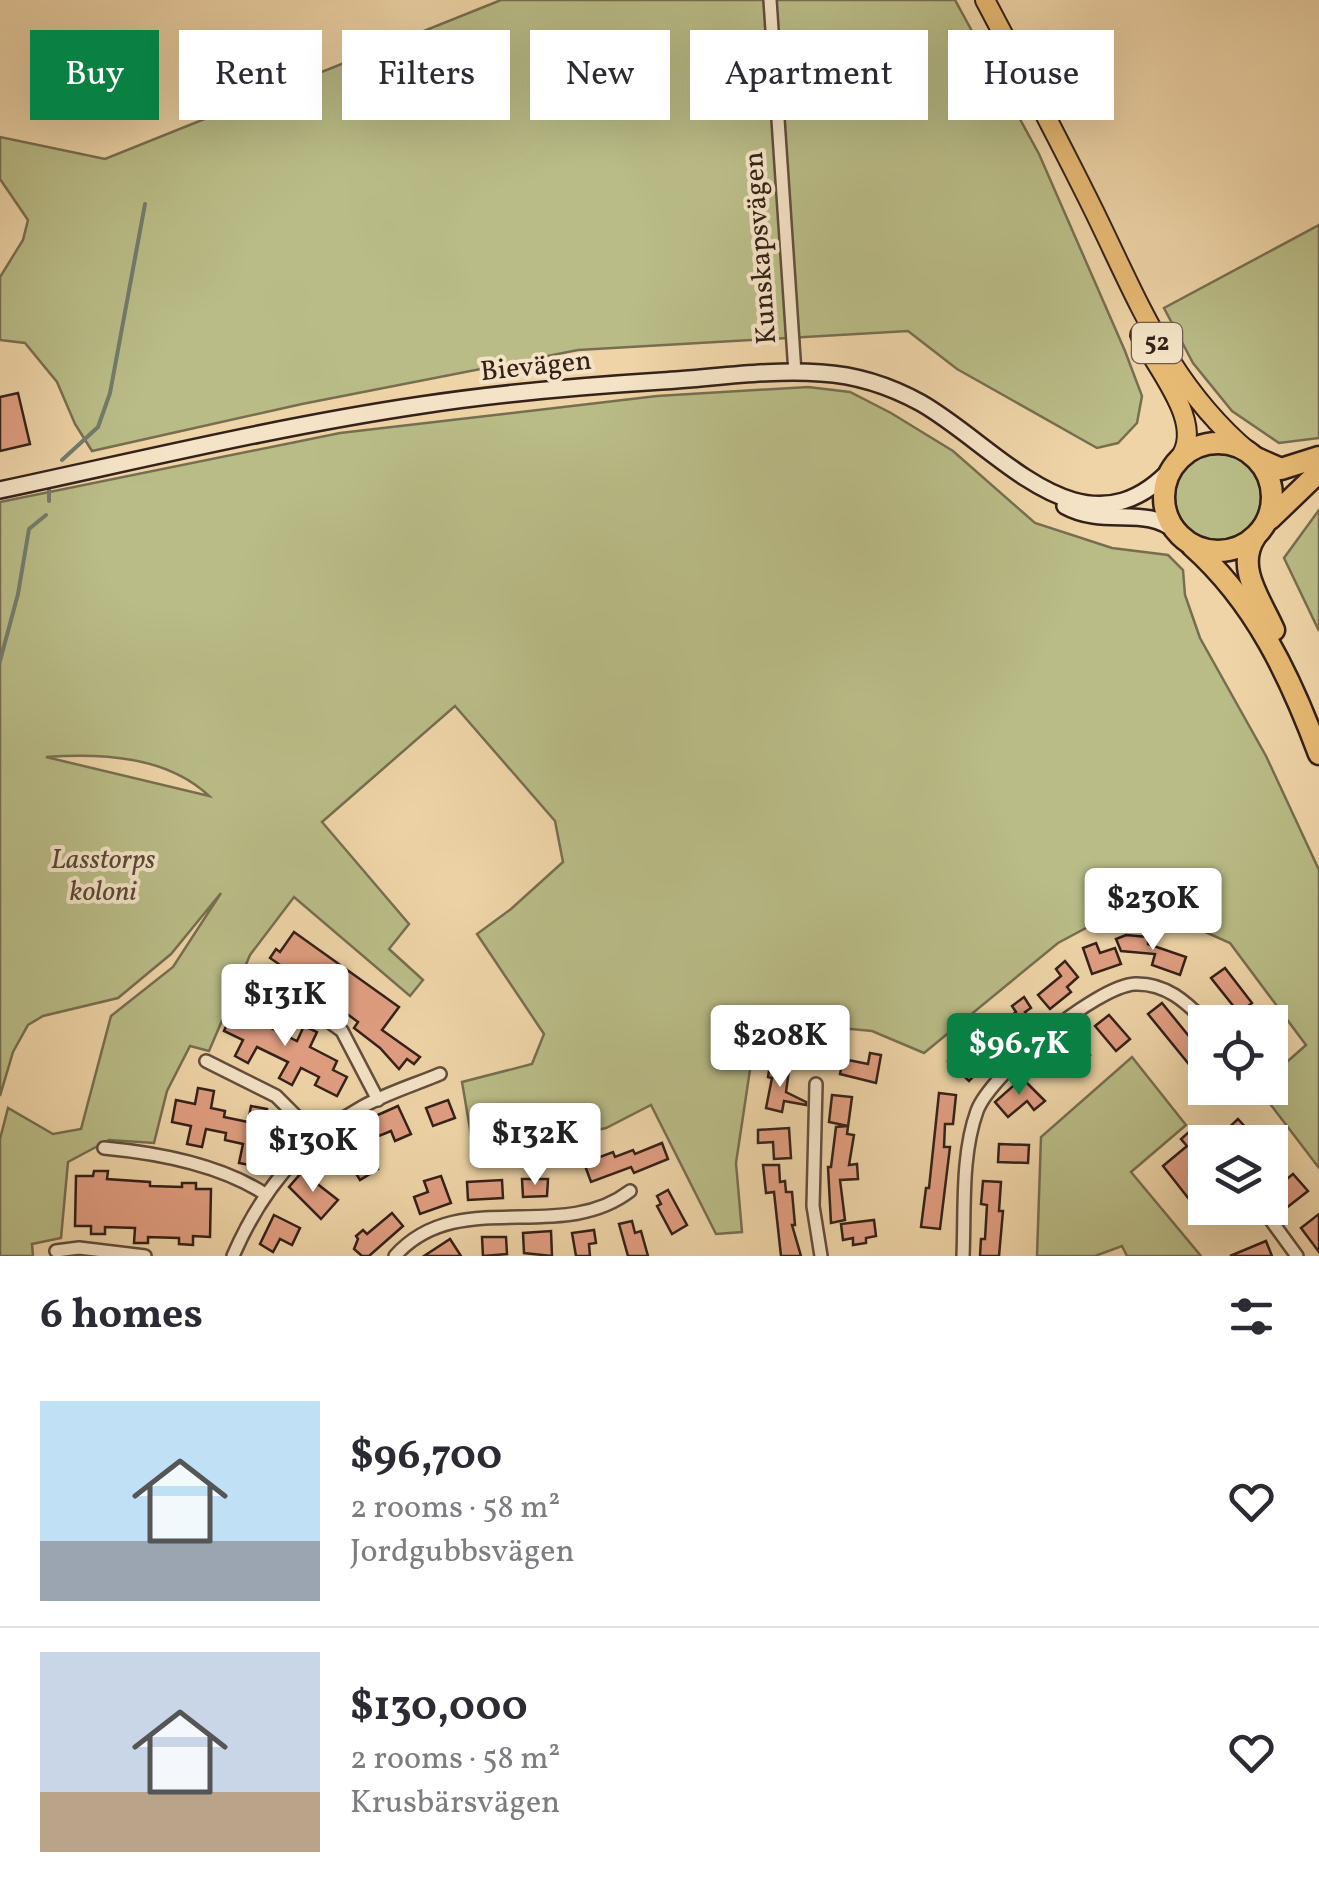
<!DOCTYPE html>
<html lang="en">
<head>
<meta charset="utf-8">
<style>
  body { margin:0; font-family:Vollkorn,serif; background:#f2f2f3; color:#2b2b33; height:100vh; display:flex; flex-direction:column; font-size:38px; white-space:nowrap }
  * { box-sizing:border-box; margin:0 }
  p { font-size:32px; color:#7c7c81 }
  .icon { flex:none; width:55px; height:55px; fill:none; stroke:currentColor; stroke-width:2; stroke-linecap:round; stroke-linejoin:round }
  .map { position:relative; height:1256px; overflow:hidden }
  .sheet { display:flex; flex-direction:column; background:#fff; flex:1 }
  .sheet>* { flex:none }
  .guide { position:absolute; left:30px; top:30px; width:1260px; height:90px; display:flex; gap:20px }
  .tools { position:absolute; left:1188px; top:1005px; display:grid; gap:20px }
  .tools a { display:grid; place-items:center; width:100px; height:100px; border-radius:0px; background:#fff; box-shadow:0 10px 40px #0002; font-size:50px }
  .price { position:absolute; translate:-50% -85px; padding:0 22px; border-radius:10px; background:#fff; color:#222; font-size:32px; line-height:65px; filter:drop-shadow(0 2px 5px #0008) }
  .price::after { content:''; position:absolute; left:50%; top:60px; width:30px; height:22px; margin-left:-15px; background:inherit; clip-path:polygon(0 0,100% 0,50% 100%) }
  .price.selected { background:#0b8043; color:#fff }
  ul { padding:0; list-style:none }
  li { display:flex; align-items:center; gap:30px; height:250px; padding:0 40px }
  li+li { border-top:2px solid #e1e1e2 }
  li span { display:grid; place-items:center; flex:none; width:280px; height:200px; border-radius:0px; color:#555 }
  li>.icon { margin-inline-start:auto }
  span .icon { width:120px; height:120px; fill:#fffc; stroke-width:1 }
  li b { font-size:42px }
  h2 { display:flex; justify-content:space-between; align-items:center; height:120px; padding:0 40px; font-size:42px }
  .chip { padding:0 35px; border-radius:0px; background:#fff; box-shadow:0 10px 40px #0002; font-size:35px; line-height:90px }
  .chip.selected { background:#0b8043; color:#fff }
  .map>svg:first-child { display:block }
</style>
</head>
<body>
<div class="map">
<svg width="1319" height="1256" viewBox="0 0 1319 1256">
  <rect width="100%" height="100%" fill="#eed4a7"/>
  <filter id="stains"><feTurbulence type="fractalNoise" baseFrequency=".002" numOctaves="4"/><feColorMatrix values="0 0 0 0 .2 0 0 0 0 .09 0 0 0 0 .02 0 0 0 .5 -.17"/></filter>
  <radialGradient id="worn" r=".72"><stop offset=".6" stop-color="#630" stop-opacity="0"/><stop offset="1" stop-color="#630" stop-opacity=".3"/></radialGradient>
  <g fill="#b9bc87" stroke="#776e50" stroke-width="2.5" fill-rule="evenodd">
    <path d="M501 0H955L1039 154 1125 351 1142 396 1137 423 1118 443 1097 448 957 369 908 331 578 350 302 404 92 451 75 424 57 382 25 343 0 340V277L23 240 28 220 0 179V137L105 159Z"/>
    <path d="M1319 225V438L1279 443 1232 411 1193 363 1164 308Z"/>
    <path d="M808 387 850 392 891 413 953 451 1035 523 1112 548 1168 555 1183 570 1185 595 1200 638 1266 756 1319 870V1168L1258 1088H1270V1077L1306 1045 1230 943 1181 921 1101 920 1058 943 924 1053 872 1031 819 1026 754 1043 736 1163 742 1232 716 1234 651 1105 606 1128 566 1137 472 1141 462 1082 532 1064 544 1034 477 934 511 909 563 862 555 821 455 706 322 822 409 924 389 949 423 980 410 996 294 897 250 955 209 1051 190 1046 167 1091 154 1143 109 1140 68 1162 61 1238 32 1244 33 1256H0V1139L8 1108 53 1134 81 1129 111 1016 173 967 221 893 171 954 118 998 43 1016 28 1025 13 1052 0 1096V502L340 433 657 396ZM46 757C101 753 167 756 209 796Z"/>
    <circle cx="1218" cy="497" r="43"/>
    <path d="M1319 510V631L1284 558Z"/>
    <path d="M1132 1057 1186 1125 1131 1172 1201 1256H1127L1122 1246 1095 1256H1037L1041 1137Z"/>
  </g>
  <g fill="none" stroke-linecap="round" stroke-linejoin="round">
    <g stroke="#727c6c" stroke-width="4">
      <path d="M62 460 98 427 110 393 145 204"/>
      <path d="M49 489V501"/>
      <path d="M0 661 18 594 29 529 46 515"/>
    </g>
  </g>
  <g fill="#e09e81" stroke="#352119" stroke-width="2.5">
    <path d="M18 393 30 444 0 451V397Z"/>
    <path d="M294 932 399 1007 382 1030 420 1057 414 1064 407 1059 399 1069 380 1048 354 1028 358 1022 331 1002 328 1006 320 999 322 997 294 976 291 980 283 974 286 969 270 958 276 949 280 952Z"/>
    <path d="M1126 935 1148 937V944L1186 957 1180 975 1152 965 1155 954 1121 951 1116 939Z"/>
    <path d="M1096 943 1100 953 1115 948 1121 964 1092 974 1083 948Z"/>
    <path d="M1065 961 1078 977 1067 987 1071 992 1050 1009 1038 995 1061 976 1056 969Z"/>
    <path d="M1225 968 1252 1003 1239 1013 1211 978Z"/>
    <path d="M1024 997 1031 1008 1025 1012 1033 1023 1010 1041 998 1025 1016 1012 1012 1006Z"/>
    <path d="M1162 1003 1205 1056V1084L1148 1014Z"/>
    <path d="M262 1004 275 1010 267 1026 297 1041 304 1026 317 1032 310 1047 337 1061 333 1070 347 1077 337 1096 315 1085 319 1077 301 1068 292 1085 279 1078 288 1062 257 1047 248 1063 235 1056 243 1040 224 1031 233 1011 253 1020Z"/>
    <path d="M1109 1015 1130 1039 1116 1051 1095 1026Z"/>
    <path d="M979 1036 991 1048 983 1056 988 1061 969 1081 948 1061 960 1048 964 1052Z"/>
    <path d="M1079 1041 1090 1055 1082 1062 1077 1056 1056 1073 1045 1059 1063 1044 1068 1050Z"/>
    <path d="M870 1053 881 1055 876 1083 840 1074 843 1059 868 1064Z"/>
    <path d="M770 1065 789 1070 786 1092 806 1102V1105L784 1101 782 1112 766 1108 772 1078 768 1077Z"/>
    <path d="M1022 1078 1045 1101 1034 1110 1027 1101 1008 1117 995 1102Z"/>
    <path d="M198 1088 214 1091 211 1108 225 1111 224 1117 248 1122 251 1106 267 1109 263 1126 278 1129 273 1151 259 1147 255 1166 239 1163 243 1144 225 1140 226 1133 206 1129 202 1147 187 1144 191 1126 172 1122 176 1100 195 1104Z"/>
    <path d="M939 1093 956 1095 953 1124H945L944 1147H950L940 1229 921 1227 926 1188H929Z"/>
    <path d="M832 1095 852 1097 847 1134 854 1135 849 1165 857 1164 858 1179 840 1180 845 1220 831 1223 828 1167H831L836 1127 848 1126 829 1122Z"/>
    <path d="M448 1100 455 1118 433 1126 426 1108Z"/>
    <path d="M398 1106 411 1134 395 1141 391 1131 379 1136 371 1118Z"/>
    <path d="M1238 1119 1259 1142H1233L1224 1132Z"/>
    <path d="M789 1128 791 1158 774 1159 773 1142 758 1143V1130Z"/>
    <path d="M356 1131 378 1169 360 1180 349 1162 344 1165 332 1144Z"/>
    <path d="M1190 1131 1202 1147 1191 1156 1198 1165 1190 1171 1205 1189V1208H1225L1207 1222 1163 1166 1187 1146 1181 1139Z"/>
    <path d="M662 1143 668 1159 634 1173 631 1167 591 1182 584 1163 613 1152 615 1157 633 1150 635 1154Z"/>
    <path d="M999 1144 1029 1145 1028 1163 998 1162Z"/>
    <path d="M763 1165H779L780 1182 785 1181 786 1192H792L795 1225H792L801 1256H781L774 1192 766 1193Z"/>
    <path d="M1270 1168 1282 1183 1293 1174 1308 1191 1285 1209 1270 1190Z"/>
    <path d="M94 1171H108L107 1179 150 1182V1186L182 1187V1183H196V1189H211L210 1237 193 1236V1245L179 1244V1238L148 1237V1243H134L135 1228 105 1227V1234H91V1226H75L76 1176H93Z"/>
    <path d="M302 1172 338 1200 321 1219 289 1187Z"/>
    <path d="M441 1176 451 1203 420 1214 414 1197 428 1192 424 1181Z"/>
    <path d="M522 1179H548L547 1196 523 1197Z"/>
    <path d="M502 1180 503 1198 468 1200 467 1182Z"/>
    <path d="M983 1181 1001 1182 999 1211H1003L999 1256H980L981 1239H985L987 1205 981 1204Z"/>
    <path d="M668 1190 687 1225 672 1234 657 1206 661 1204 657 1196Z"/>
    <path d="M392 1213 403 1226 369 1256H362L354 1249 358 1239 356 1236 363 1230 367 1234Z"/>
    <path d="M1319 1214V1252L1301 1228Z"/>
    <path d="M274 1215 300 1228 292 1245 280 1239 273 1252 260 1244Z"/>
    <path d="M874 1220 876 1236 866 1238V1243L853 1245V1238L843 1240 841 1224Z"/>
    <path d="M632 1221 635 1233 641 1231 648 1256H628L619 1224Z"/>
    <path d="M594 1230 596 1243 589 1244 590 1256H576L572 1233Z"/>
    <path d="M551 1231 552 1256 524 1253 523 1233Z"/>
    <path d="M482 1237H506L507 1254 483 1256Z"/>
    <path d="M450 1239 461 1256H424Z"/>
    <path d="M1266 1241 1272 1256H1230Z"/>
  </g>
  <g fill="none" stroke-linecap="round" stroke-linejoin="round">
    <defs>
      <g id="street">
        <path d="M770 0 795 373"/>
        <path d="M268 977 342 1031 378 1100"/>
        <path d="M206 1061 276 1096 317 1137"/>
        <path d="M816 1084 813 1206 821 1256"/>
        <path d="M104 1148C158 1153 219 1164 265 1194"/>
        <path d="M1262 1208 1297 1256"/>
        <path d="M56 1251 79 1248 145 1256"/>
        <path d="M233 1256C260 1193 301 1141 362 1107 387 1093 414 1085 440 1074"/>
        <path d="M395 1256C458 1185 560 1245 630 1191"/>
        <path d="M963 1256C965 1210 961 1155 977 1111 990 1075 1096 986 1135 984 1166 983 1186 1002 1206 1022"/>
      </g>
      <g id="secondary">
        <path d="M0 490C140 460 280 426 422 405 501 393 582 386 662 381 714 378 769 369 821 373 856 375 890 386 921 403 1000 448 1084 564 1173 467"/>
        <path d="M1065 506C1105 528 1146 504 1177 532"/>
      </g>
      <g id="primary">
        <path d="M985 0C1022 70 1059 140 1094 211 1139 303 1170 386 1250 453"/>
        <path d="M1140 335C1157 370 1206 424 1179 459"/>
      </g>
      <g id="highway">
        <circle cx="1218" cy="497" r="54"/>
        <path d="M1256 458 1281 469 1319 457"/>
        <path d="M1270 519 1319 472"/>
        <path d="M1255 537C1235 568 1261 600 1274 630"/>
        <path d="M1192 546C1255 602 1290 676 1319 754"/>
      </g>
    </defs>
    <use href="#street" stroke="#634e3c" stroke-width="16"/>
    <use href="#secondary" stroke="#352119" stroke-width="20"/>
    <use href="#primary" stroke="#352119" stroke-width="22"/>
    <use href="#highway" stroke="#352119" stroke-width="25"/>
    <use href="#street" stroke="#f4e3c6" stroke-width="11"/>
    <use href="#secondary" stroke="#f4e3c6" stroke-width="15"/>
    <use href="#primary" stroke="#e7ba74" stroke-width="18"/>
    <use href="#highway" stroke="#e7ba74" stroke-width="20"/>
  </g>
  <g text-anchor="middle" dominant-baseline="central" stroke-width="8" stroke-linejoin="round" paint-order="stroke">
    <rect fill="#f4e3c6" stroke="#6e5b4d" stroke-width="2.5" x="1132" y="323" width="50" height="40" rx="8"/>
    <g font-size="25" font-weight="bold" fill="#352119">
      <text x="1157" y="343">52</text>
    </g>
    <g font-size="28" fill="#352119" stroke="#f4e3c6">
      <text transform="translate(761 248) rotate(-94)">Kunskapsvägen</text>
      <text transform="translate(536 367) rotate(-6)">Bievägen</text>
    </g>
    <g font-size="28" font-style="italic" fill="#564834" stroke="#f4e3c6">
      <text x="103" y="860">Lasstorps<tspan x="103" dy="32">koloni</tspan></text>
    </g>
  </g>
  <rect width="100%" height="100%" filter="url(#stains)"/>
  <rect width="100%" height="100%" fill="url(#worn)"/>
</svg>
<div class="tools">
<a><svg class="icon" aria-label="locate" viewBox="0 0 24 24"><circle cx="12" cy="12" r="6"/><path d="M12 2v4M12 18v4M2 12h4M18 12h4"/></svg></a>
<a><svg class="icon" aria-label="layers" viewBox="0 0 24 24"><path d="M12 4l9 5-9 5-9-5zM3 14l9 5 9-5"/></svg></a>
</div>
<b class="price" style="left:1153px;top:953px">$230K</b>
<b class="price" style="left:285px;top:1049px">$131K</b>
<b class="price" style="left:780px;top:1090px">$208K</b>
<b class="price selected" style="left:1019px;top:1098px">$96.7K</b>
<b class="price" style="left:535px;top:1188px">$132K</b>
<b class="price" style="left:313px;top:1195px">$130K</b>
<div class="guide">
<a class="chip selected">Buy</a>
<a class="chip">Rent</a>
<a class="chip">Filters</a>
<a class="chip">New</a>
<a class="chip">Apartment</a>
<a class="chip">House</a>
</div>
</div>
<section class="sheet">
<h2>6 homes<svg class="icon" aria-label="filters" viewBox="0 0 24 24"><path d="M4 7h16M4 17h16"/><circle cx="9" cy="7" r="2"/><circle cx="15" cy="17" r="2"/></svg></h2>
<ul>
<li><span style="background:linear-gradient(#bfe0f5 70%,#9aa5b1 0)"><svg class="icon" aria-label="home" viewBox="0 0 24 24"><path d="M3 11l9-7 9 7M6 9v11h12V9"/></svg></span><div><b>$96,700</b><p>2 rooms · 58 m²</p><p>Jordgubbsvägen</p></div><svg class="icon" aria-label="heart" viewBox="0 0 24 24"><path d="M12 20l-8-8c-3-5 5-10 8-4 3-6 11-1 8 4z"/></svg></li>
<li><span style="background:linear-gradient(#c9d6e8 70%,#b9a48a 0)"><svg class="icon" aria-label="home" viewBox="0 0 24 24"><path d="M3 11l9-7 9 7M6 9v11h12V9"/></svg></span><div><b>$130,000</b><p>2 rooms · 58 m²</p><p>Krusbärsvägen</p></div><svg class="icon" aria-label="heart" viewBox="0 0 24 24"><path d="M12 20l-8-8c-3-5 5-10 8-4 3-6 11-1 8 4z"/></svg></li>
</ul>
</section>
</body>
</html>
